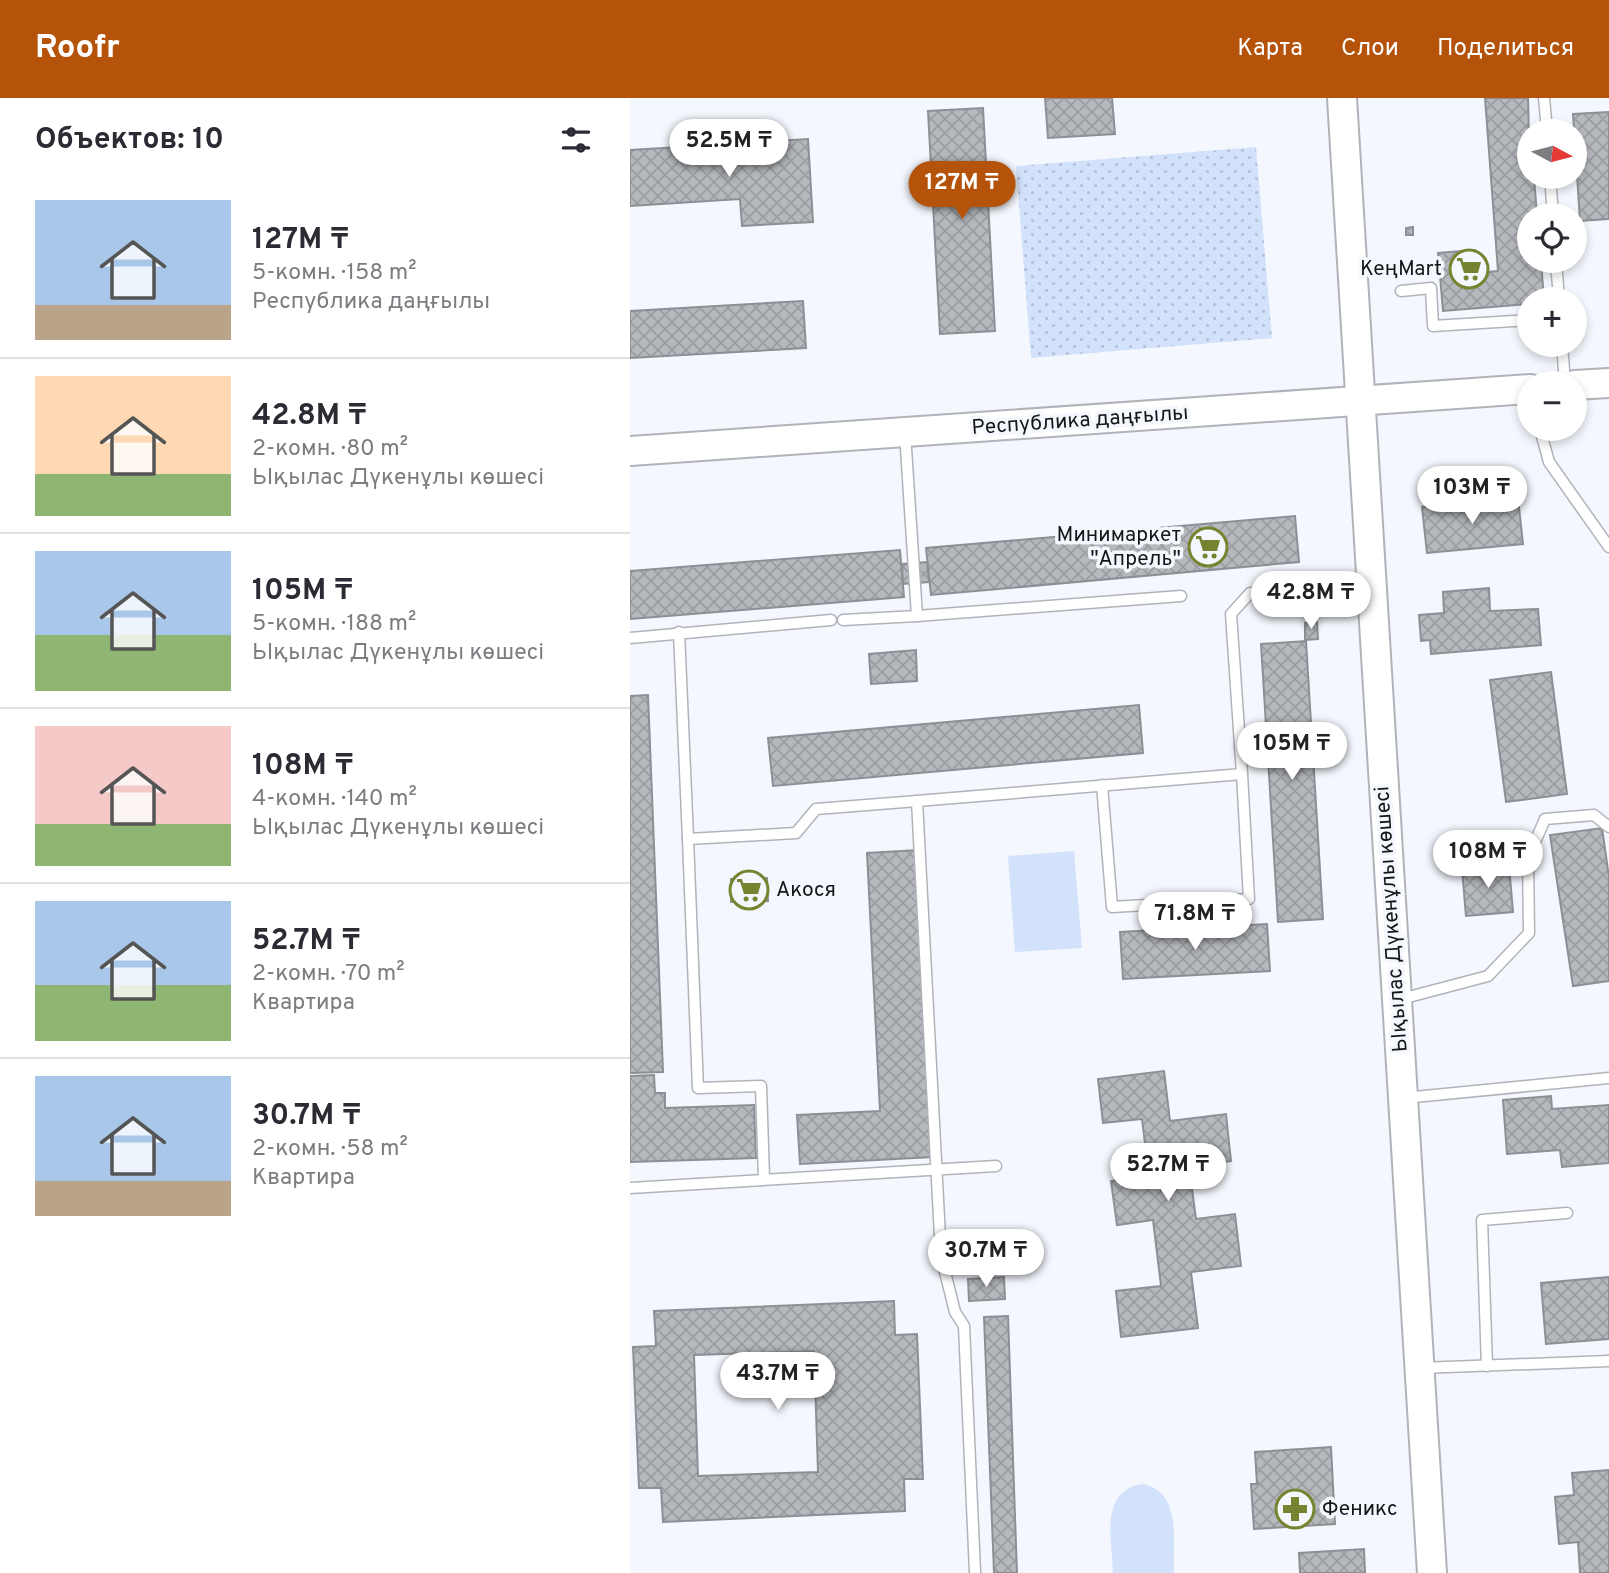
<!DOCTYPE html>
<html lang="ru">
<head>
<meta charset="utf-8">
<style>
  body { margin:0; font-family:Overpass,sans-serif; background:#f2f2f3; color:#2b2b33; height:100vh; display:flex; flex-direction:column; font-size:26px; white-space:nowrap }
  * { box-sizing:border-box; margin:0 }
  p { font-size:23px; color:#7c7c81 }
  .icon { flex:none; width:38px; height:38px; fill:none; stroke:currentColor; stroke-width:2; stroke-linecap:round; stroke-linejoin:round }
  .map { position:relative; flex:1; overflow:hidden }
  .drawer { display:flex; flex-direction:column; background:#fff; width:630px }
  .drawer>* { flex:none }
  .needle { width:46px; rotate:97deg }
  .controls { position:absolute; left:887px; top:21px; display:grid; gap:14px }
  .controls a { display:grid; place-items:center; width:70px; height:70px; border-radius:50%; background:#fff; box-shadow:0 4px 10px #0003; font-size:35px }
  .price { position:absolute; translate:-50% -60px; padding:0 16px; border-radius:24px; background:#fff; color:#222; font-size:23px; line-height:46px; filter:drop-shadow(0 2px 4px #0008) }
  .price::after { content:''; position:absolute; left:50%; top:42px; width:21px; height:16px; margin-left:-10px; background:inherit; clip-path:polygon(0 0,100% 0,50% 100%) }
  .price.selected { background:#b45309; color:#fff }
  ul { padding:0; list-style:none }
  li { display:flex; align-items:center; gap:21px; height:175px; padding:0 35px }
  li+li { border-top:2px solid #e1e1e2 }
  li span { display:grid; place-items:center; flex:none; width:196px; height:140px; border-radius:0px; color:#555 }
  li>.icon { margin-inline-start:auto }
  span .icon { width:84px; height:84px; fill:#fffc; stroke-width:1 }
  li b { font-size:30px }
  h2 { display:flex; justify-content:space-between; align-items:center; height:84px; padding:0 35px; font-size:30px }
  header { display:flex; align-items:center; gap:42px; box-sizing:border-box; height:98px; padding:0 35px; background:#b45309; color:#fff }
  header strong { font-size:33px }
  nav { display:flex; gap:38px; margin-inline-start:auto; font-size:24px }
  main { display:flex; flex:1; min-height:0 }
  .map>svg:first-child { display:block }
</style>
</head>
<body>
<header>
<strong>Roofr</strong>
<nav><a>Карта</a><a>Слои</a><a>Поделиться</a></nav>
</header>
<main>
<section class="drawer">
<h2>Объектов: 10<svg class="icon" aria-label="filters" viewBox="0 0 24 24"><path d="M4 7h16M4 17h16"/><circle cx="9" cy="7" r="2"/><circle cx="15" cy="17" r="2"/></svg></h2>
<ul>
<li><span style="background:linear-gradient(#a9c7e8 75%,#b9a48a 0)"><svg class="icon" aria-label="home" viewBox="0 0 24 24"><path d="M3 11l9-7 9 7M6 9v11h12V9"/></svg></span><div><b>127M ₸</b><p>5-комн. · 158 m²</p><p>Республика даңғылы</p></div></li>
<li><span style="background:linear-gradient(#ffd9b3 70%,#8fb573 0)"><svg class="icon" aria-label="home" viewBox="0 0 24 24"><path d="M3 11l9-7 9 7M6 9v11h12V9"/></svg></span><div><b>42.8M ₸</b><p>2-комн. · 80 m²</p><p>Ықылас Дүкенұлы көшесі</p></div></li>
<li><span style="background:linear-gradient(#a9c7e8 60%,#8fb573 0)"><svg class="icon" aria-label="home" viewBox="0 0 24 24"><path d="M3 11l9-7 9 7M6 9v11h12V9"/></svg></span><div><b>105M ₸</b><p>5-комн. · 188 m²</p><p>Ықылас Дүкенұлы көшесі</p></div></li>
<li><span style="background:linear-gradient(#f6c9c9 70%,#8fb573 0)"><svg class="icon" aria-label="home" viewBox="0 0 24 24"><path d="M3 11l9-7 9 7M6 9v11h12V9"/></svg></span><div><b>108M ₸</b><p>4-комн. · 140 m²</p><p>Ықылас Дүкенұлы көшесі</p></div></li>
<li><span style="background:linear-gradient(#a9c7e8 60%,#8fb573 0)"><svg class="icon" aria-label="home" viewBox="0 0 24 24"><path d="M3 11l9-7 9 7M6 9v11h12V9"/></svg></span><div><b>52.7M ₸</b><p>2-комн. · 70 m²</p><p>Квартира</p></div></li>
<li><span style="background:linear-gradient(#a9c7e8 75%,#b9a48a 0)"><svg class="icon" aria-label="home" viewBox="0 0 24 24"><path d="M3 11l9-7 9 7M6 9v11h12V9"/></svg></span><div><b>30.7M ₸</b><p>2-комн. · 58 m²</p><p>Квартира</p></div></li>
</ul>
</section>
<div class="map">
<svg width="979" height="1475" viewBox="0 0 979 1475">
  <defs>
    <pattern id="grass-dots" width="8" height="8" patternUnits="userSpaceOnUse" patternTransform="scale(1.75)"><rect width="8" height="8" fill="#d2e2fb"/><path d="M2 2h.1M6 6h.1" fill="none" stroke="#b3c1d6" stroke-width="1.8" stroke-linecap="round"/></pattern>
    <pattern id="building-cross-hatch" width="8" height="8" patternUnits="userSpaceOnUse" patternTransform="scale(1.75)"><rect width="8" height="8" fill="#b5b8bd"/><path d="M0 0l8 8M0 8l8-8" fill="none" stroke="#9b9da2"/></pattern>
  </defs>
  <rect width="100%" height="100%" fill="#f4f7fd"/>
  <path fill="url(#grass-dots)" d="M626 49 642 240 401 260 386 68Z"/>
  <g fill="#d2e2fb">
    <path d="M444 753 452 850 385 854 378 758Z"/>
    <path d="M513 1386C553 1395 542 1443 544 1475H483C482 1442 469 1392 513 1386Z"/>
  </g>
  <g fill="url(#building-cross-hatch)" stroke="#8c8f94" stroke-width="2" fill-rule="evenodd">
    <path d="M415 0H482L485 36 418 40Z"/>
    <path d="M855 0H898L900 79H904L907 117H900V163H911L914 201H900V206L813 213 808 155 845 152 847 175 868 173Z"/>
    <path d="M353 10 365 233 310 236 298 13Z"/>
    <path d="M979 14V121L950 123 943 16Z"/>
    <path d="M178 41 183 124 112 128 110 101 0 108V52Z"/>
    <path d="M783 129V137H776V130Z"/>
    <path d="M173 203 176 250 0 260V213Z"/>
    <path d="M888 400 893 446 797 455 792 409Z"/>
    <path d="M665 418 669 464 301 497 296 450Z"/>
    <path d="M270 452 274 499 0 521V473Z"/>
    <path d="M297 464 299 484 273 486 272 466Z"/>
    <path d="M859 490 860 513 908 511 911 547 801 556 800 542 791 543 789 517 814 515 813 494Z"/>
    <path d="M687 524 688 541 675 542V525Z"/>
    <path d="M676 543 693 821 648 824 631 546Z"/>
    <path d="M286 552 287 583 241 586 239 556Z"/>
    <path d="M921 574 937 696 876 704 860 582Z"/>
    <path d="M18 597 33 974 0 975V598Z"/>
    <path d="M509 607 513 655 143 688 138 640Z"/>
    <path d="M972 730 979 779V883L943 888 920 737Z"/>
    <path d="M288 752 303 1059 170 1066 167 1017 250 1013 237 755Z"/>
    <path d="M879 767 883 814 836 818 832 771Z"/>
    <path d="M137 780 138 803 101 804V781Z"/>
    <path d="M637 826 640 873 493 881 490 834Z"/>
    <path d="M534 973 540 1023 596 1016 601 1063 559 1068 566 1121 605 1116 611 1168 561 1174 568 1230 491 1239 486 1193 531 1188 523 1122 487 1127 481 1083 519 1078 512 1021 473 1025 468 981Z"/>
    <path d="M24 977 25 995H35V1010L124 1007 126 1060 0 1064V978Z"/>
    <path d="M921 998 922 1011 979 1007V1065L932 1069 930 1052 877 1056 873 1002Z"/>
    <path d="M374 1179 375 1201 339 1203 338 1181Z"/>
    <path d="M979 1179V1241L916 1246 911 1185Z"/>
    <path d="M264 1203 265 1237 287 1236 293 1381H274L275 1413 33 1424 31 1390H9L3 1249 26 1248 24 1213ZM184 1253 188 1374 68 1378 64 1257Z"/>
    <path d="M378 1218 387 1475H364L354 1219Z"/>
    <path d="M701 1349 705 1426 624 1431 621 1386H627L625 1354Z"/>
    <path d="M979 1372V1475H950L948 1444 929 1446 925 1399 944 1397 942 1375Z"/>
    <path d="M734 1451 735 1475H670L669 1455Z"/>
  </g>
  <g fill="none" stroke-linecap="round" stroke-linejoin="round">
    <defs>
      <g id="lane">
        <path d="M914 0 917 33"/>
        <path d="M920 79 923 117"/>
        <path d="M926 163 929 201"/>
        <path d="M771 193 801 190 803 228 900 222"/>
        <path d="M932 247 935 285"/>
        <path d="M910 331 919 364 979 449"/>
        <path d="M287 518 551 498"/>
        <path d="M213 522 287 518 275 335"/>
        <path d="M49 534 58 741 166 735 186 711 287 703"/>
        <path d="M0 540 201 522"/>
        <path d="M472 687 482 809 619 801 612 676"/>
        <path d="M58 741 68 990 131 988 134 1081"/>
        <path d="M771 901 858 878 899 835 898 760 915 721 964 717 979 729"/>
        <path d="M774 1000 979 980"/>
        <path d="M0 1090 366 1068"/>
        <path d="M857 1268 852 1122 937 1115"/>
        <path d="M790 1270 979 1263"/>
        <path d="M345 1474 334 1228 325 1214 311 1158 287 703 612 676 601 516 620 495 741 483"/>
      </g>
      <g id="secondary">
        <path d="M712 0 802 1475"/>
        <path d="M945 287 979 285"/>
        <path d="M0 353 900 291"/>
      </g>
    </defs>
    <use href="#lane" stroke="#b0b4b9" stroke-width="13"/>
    <use href="#secondary" stroke="#b0b4b9" stroke-width="32"/>
    <use href="#lane" stroke="#fff" stroke-width="10"/>
    <use href="#secondary" stroke="#fff" stroke-width="28"/>
  </g>
  <defs>
    <symbol id="supermarket-ring" viewBox="-11 -11 22 22"><circle r="9.5" fill="#f4f7fd" stroke="#768330" stroke-width="1.5"/><path d="M-6-5.5h2.5l.6 2H6L4.5 2H-2.5L-4.4-4H-6ZM-1.5 3.2a1.3 1.3 0 1 0 .1 0ZM3 3.2a1.3 1.3 0 1 0 .1 0Z" fill="#768330"/></symbol>
    <symbol id="pharmacy-ring" viewBox="-11 -11 22 22"><circle r="9.5" fill="#f4f7fd" stroke="#768330" stroke-width="1.5"/><path d="M-2-6h4v4h4v4h-4v4h-4v-4h-4v-4h4Z" fill="#768330"/></symbol>
  </defs>
  <g fill-rule="evenodd">
    <use href="#supermarket-ring" x="817" y="149" width="44" height="44"/>
    <use href="#supermarket-ring" x="556" y="427" width="44" height="44"/>
    <use href="#supermarket-ring" x="97" y="770" width="44" height="44"/>
    <use href="#pharmacy-ring" x="643" y="1389" width="44" height="44"/>
  </g>
  <g text-anchor="middle" dominant-baseline="central" stroke-width="7" stroke-linejoin="round" paint-order="stroke">
    <g font-size="21" fill="#151618" stroke="#f4f7fd" text-anchor="end">
      <text x="812" y="171">КеңMart</text>
      <text x="551" y="437">Минимаркет<tspan x="551" dy="24">"Апрель"</tspan></text>
      <text x="146" y="792" text-anchor="start">Акося</text>
      <text x="692" y="1411" text-anchor="start">Феникс</text>
    </g>
    <g font-size="21" fill="#151618" stroke="#f4f7fd">
      <text transform="translate(450 323) rotate(-4)">Республика даңғылы</text>
      <text transform="translate(762 821) rotate(-94)">Ықылас Дүкенұлы көшесі</text>
    </g>
  </g>
</svg>
<div class="controls">
<a><svg class="needle" viewBox="-14 -14 28 28"><path d="M0-13l5 13h-10z" fill="#e53935"/><path d="M0 13l5-13h-10z" fill="#7c7c81"/></svg></a>
<a><svg class="icon" aria-label="locate" viewBox="0 0 24 24"><circle cx="12" cy="12" r="6"/><path d="M12 2v4M12 18v4M2 12h4M18 12h4"/></svg></a>
<a>+</a>
<a>−</a>
</div>
<b class="price" style="left:99px;top:81px">52.5M ₸</b>
<b class="price selected" style="left:332px;top:123px">127M ₸</b>
<b class="price" style="left:842px;top:428px">103M ₸</b>
<b class="price" style="left:681px;top:533px">42.8M ₸</b>
<b class="price" style="left:662px;top:684px">105M ₸</b>
<b class="price" style="left:858px;top:792px">108M ₸</b>
<b class="price" style="left:565px;top:854px">71.8M ₸</b>
<b class="price" style="left:538px;top:1105px">52.7M ₸</b>
<b class="price" style="left:356px;top:1191px">30.7M ₸</b>
<b class="price" style="left:148px;top:1314px">43.7M ₸</b>
</div>
</main>
</body>
</html>
